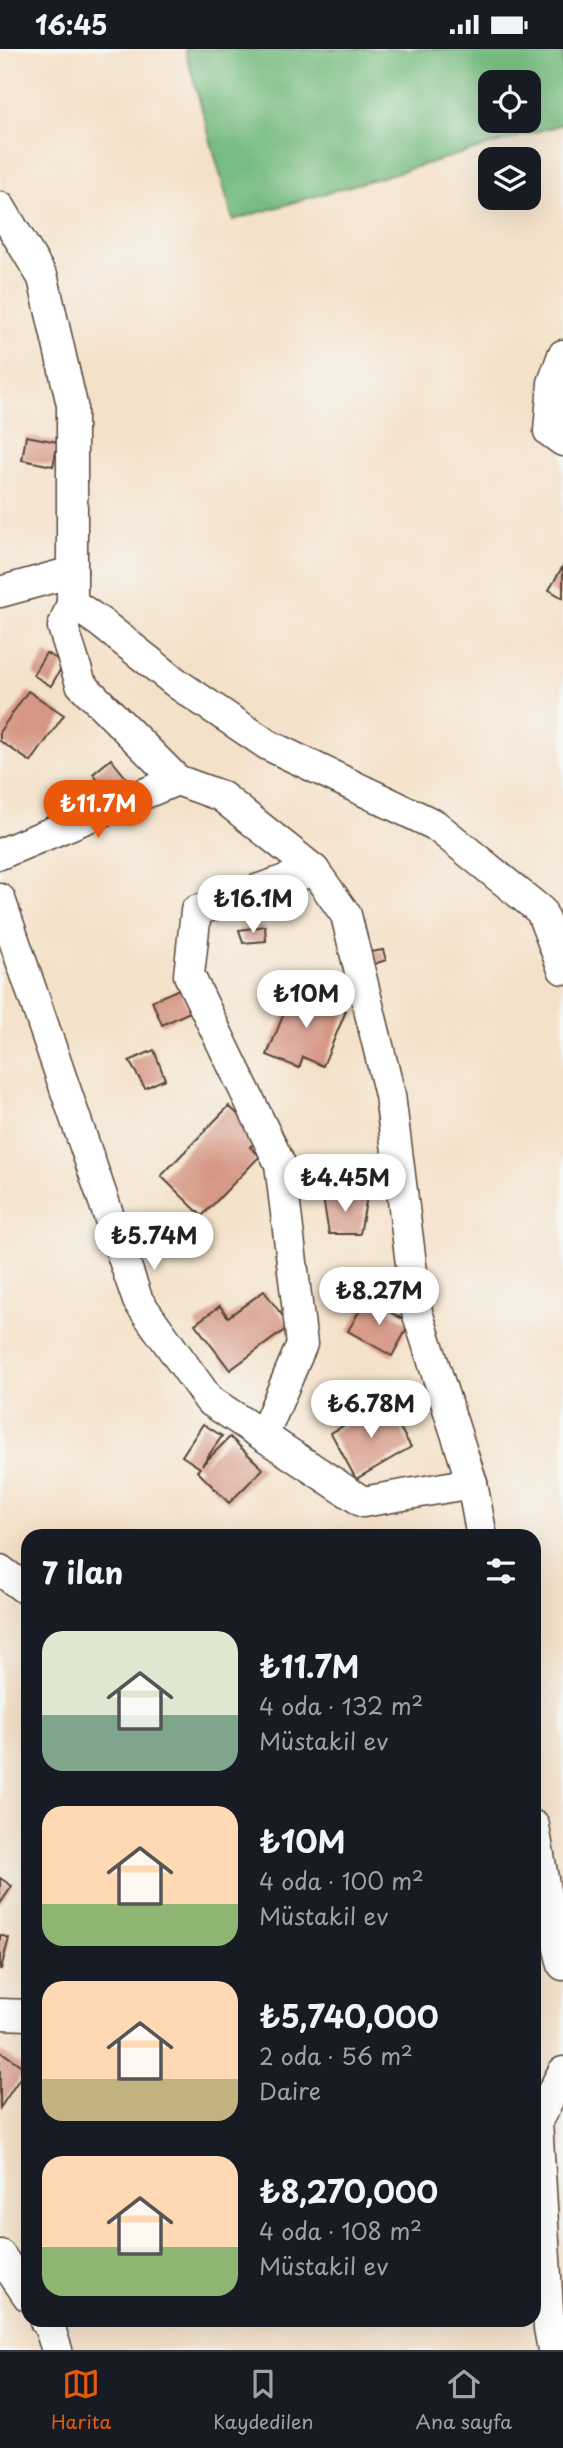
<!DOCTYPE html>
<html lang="tr">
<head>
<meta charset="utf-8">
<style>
  body { margin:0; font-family:"Playpen Sans",sans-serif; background:#242831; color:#f1f3f6; height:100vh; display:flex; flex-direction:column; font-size:26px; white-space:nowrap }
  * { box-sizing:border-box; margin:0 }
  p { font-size:23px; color:#9ea1a6 }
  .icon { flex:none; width:38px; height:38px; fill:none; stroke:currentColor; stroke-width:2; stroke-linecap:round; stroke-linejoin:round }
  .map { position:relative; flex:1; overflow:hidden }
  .side { position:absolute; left:21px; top:1480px; width:520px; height:798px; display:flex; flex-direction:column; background:#171b24; border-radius:21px; box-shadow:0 7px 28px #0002 }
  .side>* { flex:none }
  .controls { position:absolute; left:478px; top:21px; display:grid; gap:14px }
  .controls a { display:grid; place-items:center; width:63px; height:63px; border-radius:14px; background:#171b24; box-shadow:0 7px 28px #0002; font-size:35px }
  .price { position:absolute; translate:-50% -60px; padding:0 16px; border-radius:24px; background:#fff; color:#222; font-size:23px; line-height:46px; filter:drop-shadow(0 2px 4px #0008) }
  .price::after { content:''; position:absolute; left:50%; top:42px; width:21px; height:16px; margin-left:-10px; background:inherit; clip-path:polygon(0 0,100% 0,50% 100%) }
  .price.on { background:#ea580c; color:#fff }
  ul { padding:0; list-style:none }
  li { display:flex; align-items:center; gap:21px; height:175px; padding:0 21px }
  li span { display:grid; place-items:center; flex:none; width:196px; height:140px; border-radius:21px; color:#555 }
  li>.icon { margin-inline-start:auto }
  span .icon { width:84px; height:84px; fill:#fffc; stroke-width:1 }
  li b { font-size:30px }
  h2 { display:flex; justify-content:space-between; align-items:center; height:84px; padding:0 21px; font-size:30px }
  .status { display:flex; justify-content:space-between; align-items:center; height:49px; padding:0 35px; background:#171b24; direction:ltr }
  .status svg { height:19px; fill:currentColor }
  .tab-bar { display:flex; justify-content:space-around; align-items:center; height:98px; border-top:2px solid #363941; background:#171b24; font-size:19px; color:#9ea1a6 }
  .tab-bar a { display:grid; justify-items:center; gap:4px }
  .tab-bar .on { color:#ea580c }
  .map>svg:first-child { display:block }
</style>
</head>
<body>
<div class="status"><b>16:45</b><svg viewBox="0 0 49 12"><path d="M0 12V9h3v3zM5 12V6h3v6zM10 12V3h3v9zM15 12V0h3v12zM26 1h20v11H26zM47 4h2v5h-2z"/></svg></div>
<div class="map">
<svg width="563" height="2301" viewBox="0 0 563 2301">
  <rect width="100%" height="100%" fill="#f6f6f2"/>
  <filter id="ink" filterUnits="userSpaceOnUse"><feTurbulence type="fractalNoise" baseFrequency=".0143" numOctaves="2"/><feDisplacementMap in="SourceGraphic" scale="14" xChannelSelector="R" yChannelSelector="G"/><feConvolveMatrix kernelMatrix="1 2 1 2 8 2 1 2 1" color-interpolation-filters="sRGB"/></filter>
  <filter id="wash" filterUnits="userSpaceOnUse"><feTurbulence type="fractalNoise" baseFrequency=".00686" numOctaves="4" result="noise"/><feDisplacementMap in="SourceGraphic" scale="28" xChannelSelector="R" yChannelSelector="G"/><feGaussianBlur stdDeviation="1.57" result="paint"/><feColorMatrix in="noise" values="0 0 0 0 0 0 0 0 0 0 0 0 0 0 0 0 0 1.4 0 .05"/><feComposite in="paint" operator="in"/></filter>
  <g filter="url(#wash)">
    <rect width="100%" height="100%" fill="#f4e1c9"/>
    <path fill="#77bc81" stroke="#597350" stroke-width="2" fill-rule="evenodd" d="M185 0H563V75L233 171ZM490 33H528V72H490Z"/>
    <g id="blocks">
      <g fill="#d69684">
        <path d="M26 387 58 393 53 417 22 411Z"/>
        <path d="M563 517V549L549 541Z"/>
        <path d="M46 604 64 614 51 637 33 626Z"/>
        <path d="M28 642 64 666 31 713 0 692V682Z"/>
        <path d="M111 710 131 735 112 750 93 725Z"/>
        <path d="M265 877 266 892 243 894 239 881Z"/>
        <path d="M383 901 386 911 371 916 365 904Z"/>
        <path d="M179 940 190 963 162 976 152 952Z"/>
        <path d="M294 940 346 962 323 1017 303 1008 299 1019 267 1006Z"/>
        <path d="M154 1001 165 1030 145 1039 129 1012Z"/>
        <path d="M229 1057 261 1088 250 1098 260 1107 202 1167 161 1127Z"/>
        <path d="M367 1147 360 1185H329L323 1149Z"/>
        <path d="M264 1242 290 1277 230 1321 195 1275 220 1257 228 1268Z"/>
        <path d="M366 1250 410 1274 392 1307 348 1282Z"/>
        <path d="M385 1353 411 1398 356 1430 331 1384Z"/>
        <path d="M203 1375 222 1387 202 1416 230 1388 263 1420 229 1454 197 1422 200 1419 182 1407Z"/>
        <path d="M0 1829 12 1837 0 1855Z"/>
        <path d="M0 1886 9 1889 1 1920H0Z"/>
        <path d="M0 2002 26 2020 0 2059Z"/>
      </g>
    </g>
  </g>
  <g filter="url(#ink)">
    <use href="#blocks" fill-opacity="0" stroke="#574538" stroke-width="2"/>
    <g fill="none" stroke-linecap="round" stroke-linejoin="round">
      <defs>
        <g id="minor">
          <path d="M0 158 43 229 72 356V554"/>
          <path d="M563 306 553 334 549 382 563 392"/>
          <path d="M0 543 72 523"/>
          <path d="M0 805 177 731"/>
          <path d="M0 850 138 1252 209 1351 363 1453 472 1434"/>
          <path d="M264 1385 302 1295 280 1115 189 926 196 862 314 821"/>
          <path d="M482 1488 472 1434 417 1263 390 1046 346 866 314 821 221 747 177 731 81 635 63 578 72 554 101 574 179 636 268 696 435 776 541 862 563 920"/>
          <path d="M0 1521 28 1542"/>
          <path d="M534 1777 546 1847 563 1916"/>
          <path d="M0 1965 28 1966"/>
          <path d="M534 2072H537L563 2023"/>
          <path d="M537 2072 549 2279 553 2301"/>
          <path d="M0 2206 28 2247"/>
          <path d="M45 2272 50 2280 57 2301"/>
        </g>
      </defs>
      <use href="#minor" stroke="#574538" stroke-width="33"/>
      <use href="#minor" stroke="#fff" stroke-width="30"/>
    </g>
  </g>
</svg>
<div class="controls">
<a><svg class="icon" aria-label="locate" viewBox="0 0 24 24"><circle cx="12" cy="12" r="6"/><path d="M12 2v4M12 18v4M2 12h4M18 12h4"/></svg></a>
<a><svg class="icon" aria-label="layers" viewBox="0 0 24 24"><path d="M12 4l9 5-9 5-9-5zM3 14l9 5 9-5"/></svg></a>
</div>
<b class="price on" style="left:98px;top:791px">₺11.7M</b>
<b class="price" style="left:253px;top:886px">₺16.1M</b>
<b class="price" style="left:306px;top:981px">₺10M</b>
<b class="price" style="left:345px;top:1165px">₺4.45M</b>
<b class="price" style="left:154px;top:1223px">₺5.74M</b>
<b class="price" style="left:379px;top:1278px">₺8.27M</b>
<b class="price" style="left:371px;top:1391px">₺6.78M</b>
<section class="side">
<h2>7 ilan<svg class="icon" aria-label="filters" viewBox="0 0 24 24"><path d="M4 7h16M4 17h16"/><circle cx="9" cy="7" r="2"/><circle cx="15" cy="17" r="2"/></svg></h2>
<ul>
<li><span style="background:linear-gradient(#dfe7d0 60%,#7fa58c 0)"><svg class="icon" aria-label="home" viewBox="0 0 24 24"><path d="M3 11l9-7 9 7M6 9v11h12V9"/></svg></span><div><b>₺11.7M</b><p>4 oda · 132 m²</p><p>Müstakil ev</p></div></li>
<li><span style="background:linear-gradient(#ffd9b3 70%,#8fb573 0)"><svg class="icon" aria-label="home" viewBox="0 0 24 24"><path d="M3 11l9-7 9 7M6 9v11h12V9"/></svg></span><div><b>₺10M</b><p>4 oda · 100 m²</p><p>Müstakil ev</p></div></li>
<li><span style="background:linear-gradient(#ffd9b3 70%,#c2b280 0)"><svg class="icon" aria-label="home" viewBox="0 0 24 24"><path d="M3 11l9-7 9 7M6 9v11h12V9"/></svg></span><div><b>₺5,740,000</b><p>2 oda · 56 m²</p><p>Daire</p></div></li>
<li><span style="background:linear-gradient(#ffd9b3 65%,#8fb573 0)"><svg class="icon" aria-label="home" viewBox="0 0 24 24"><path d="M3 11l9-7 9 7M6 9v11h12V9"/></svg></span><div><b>₺8,270,000</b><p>4 oda · 108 m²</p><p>Müstakil ev</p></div></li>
</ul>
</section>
</div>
<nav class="tab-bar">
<a class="on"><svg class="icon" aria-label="map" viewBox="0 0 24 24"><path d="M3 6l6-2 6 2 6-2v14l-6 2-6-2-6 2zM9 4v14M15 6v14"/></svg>Harita</a>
<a><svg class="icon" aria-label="saved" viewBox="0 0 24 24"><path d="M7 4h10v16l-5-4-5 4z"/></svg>Kaydedilen</a>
<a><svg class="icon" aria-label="home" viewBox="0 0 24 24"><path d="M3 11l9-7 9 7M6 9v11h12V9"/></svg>Ana sayfa</a>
</nav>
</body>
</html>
